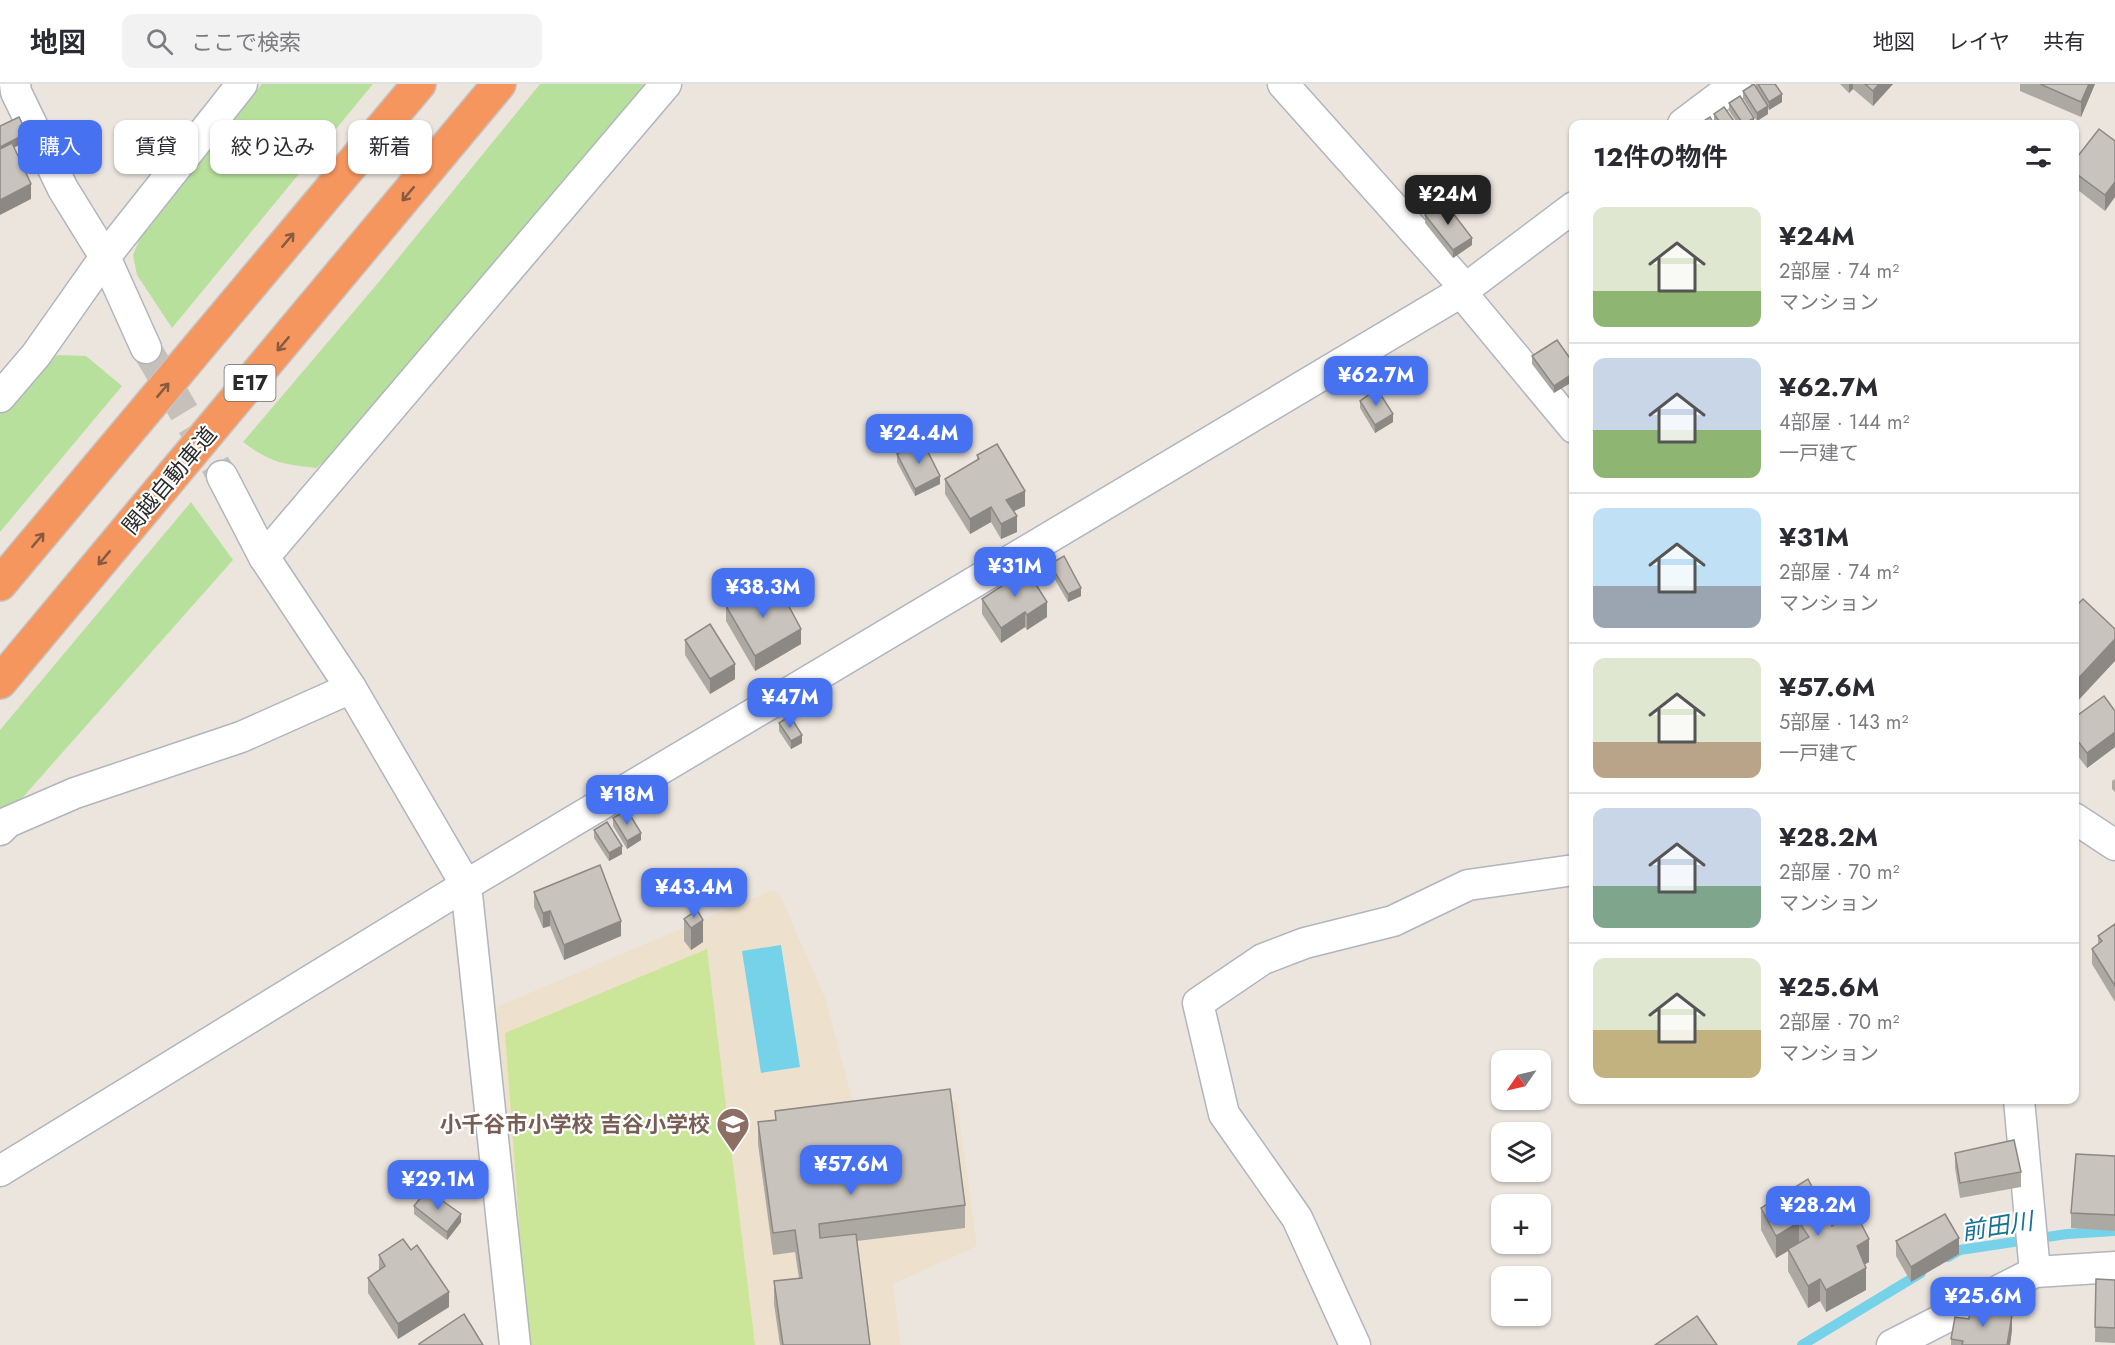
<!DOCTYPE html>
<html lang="ja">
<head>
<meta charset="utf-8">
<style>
  body { margin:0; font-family:Jost,"Noto Sans JP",sans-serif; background:#f2f2f3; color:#2b2b33; height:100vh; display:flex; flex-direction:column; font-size:22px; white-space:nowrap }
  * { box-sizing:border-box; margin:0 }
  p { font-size:20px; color:#7c7c81 }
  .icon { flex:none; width:33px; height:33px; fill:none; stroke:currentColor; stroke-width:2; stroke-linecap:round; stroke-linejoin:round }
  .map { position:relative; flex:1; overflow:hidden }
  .panel { position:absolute; left:1569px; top:36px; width:510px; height:984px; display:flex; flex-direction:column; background:#fff; border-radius:12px; box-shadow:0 2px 4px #0004 }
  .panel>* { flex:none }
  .top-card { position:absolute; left:18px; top:36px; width:570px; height:54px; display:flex; gap:12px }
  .needle { width:39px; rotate:236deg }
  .fabs { position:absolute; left:1491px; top:966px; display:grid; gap:12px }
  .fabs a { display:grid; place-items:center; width:60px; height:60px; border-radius:12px; background:#fff; box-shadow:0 2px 4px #0004; font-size:30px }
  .price { position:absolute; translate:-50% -51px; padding:0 14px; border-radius:12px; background:#4672f1; color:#fff; font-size:20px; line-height:39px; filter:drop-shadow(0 2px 3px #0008) }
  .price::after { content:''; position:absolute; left:50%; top:36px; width:18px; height:14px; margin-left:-9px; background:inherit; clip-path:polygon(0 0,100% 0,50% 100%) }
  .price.current { background:#222; color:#fff }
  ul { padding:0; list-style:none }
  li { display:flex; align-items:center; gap:18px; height:150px; padding:0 24px }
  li+li { border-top:2px solid #e1e1e2 }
  li span { display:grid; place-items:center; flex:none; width:168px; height:120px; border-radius:12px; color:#555 }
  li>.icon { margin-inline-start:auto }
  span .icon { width:72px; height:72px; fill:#fffc; stroke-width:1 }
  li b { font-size:26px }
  h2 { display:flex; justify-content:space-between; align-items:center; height:72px; padding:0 24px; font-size:26px }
  .pill { padding:0 21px; border-radius:12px; background:#fff; box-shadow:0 2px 4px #0004; font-size:21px; line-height:54px }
  .pill.current { background:#4672f1; color:#fff }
  header { display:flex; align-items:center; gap:36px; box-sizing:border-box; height:84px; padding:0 30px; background:#fff; border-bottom:2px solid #e1e1e2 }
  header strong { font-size:28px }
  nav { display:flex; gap:33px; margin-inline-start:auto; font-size:21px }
  .search { width:420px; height:54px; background:#f2f2f3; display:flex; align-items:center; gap:15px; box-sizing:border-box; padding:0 21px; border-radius:12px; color:#7c7c81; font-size:22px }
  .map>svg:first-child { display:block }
</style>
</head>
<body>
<header>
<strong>地図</strong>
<div class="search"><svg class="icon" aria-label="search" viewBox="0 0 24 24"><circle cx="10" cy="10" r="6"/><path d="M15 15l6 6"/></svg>ここで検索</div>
<nav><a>地図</a><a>レイヤ</a><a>共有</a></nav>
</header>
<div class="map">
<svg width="2115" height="1261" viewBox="0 0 2115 1261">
  <rect width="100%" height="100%" fill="#ece5de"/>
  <path fill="#ede1ce" d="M773 806 780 811 826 916 856 1030 957 1017 977 1162 893 1200 901 1261H517L489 926Z"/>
  <g fill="#b8e09d">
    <path d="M262 0H373L172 244 137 191 133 171 141 152Z"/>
    <path d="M540 0H653L332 371 316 384C282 380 271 379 243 358L378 199Z"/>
    <path d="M58 271 86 272 122 302 0 448V330L38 281Z"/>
    <path d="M191 418 233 476 0 739V646Z"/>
  </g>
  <path fill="#cbe699" d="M707 865 755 1261H528L505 949Z"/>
  <path fill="#76d2e9" d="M781 861 800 983 761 989 742 867Z"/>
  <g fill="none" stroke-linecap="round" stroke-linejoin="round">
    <g stroke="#76d2e9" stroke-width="10">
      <path d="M1948 1173 1960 1166 2067 1150 2115 1147"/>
      <path d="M1802 1261 1921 1189"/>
    </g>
    <path stroke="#c5c0ba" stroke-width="30" stroke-dasharray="30 15" stroke-linecap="butt" d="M146 264 222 392"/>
    <defs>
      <g id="street">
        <path d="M15 0 16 8 63 105 105 173 146 264"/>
        <path d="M1283 0 1466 205"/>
        <path d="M1683 40 1736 0"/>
        <path d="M1461 208 1574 344"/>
        <path d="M0 313 36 271 105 173 242 0"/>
        <path d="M222 392 264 473 351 604 466 801 515 1261"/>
        <path d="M264 473 666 0"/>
        <path d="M2074 734 2115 761"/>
        <path d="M0 746 8 738 75 709 241 653 351 604"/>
        <path d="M2019 1016 2035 1188"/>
        <path d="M0 1087 466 801 1461 208 1574 123"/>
        <path d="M1355 1261 1297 1134 1224 1030 1198 919 1263 875 1305 859 1393 837 1468 801 1574 786"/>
        <path d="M1892 1261 2035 1188 2115 1183"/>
      </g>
      <g id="highway">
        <path d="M0 500 419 0"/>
        <path d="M0 598 499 0"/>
      </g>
    </defs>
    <use href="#street" stroke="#b1b5be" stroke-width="33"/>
    <use href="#highway" stroke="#c4c4c4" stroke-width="36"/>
    <use href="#street" stroke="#fff" stroke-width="30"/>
    <use href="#highway" stroke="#f6965f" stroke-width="33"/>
  </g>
  <g fill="#aca8a2">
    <path d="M1756 0H1775L1782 18 1769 26 1768 24V30L1757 37 1743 14V7L1756 4Z"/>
    <path d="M1840 0H1893L1873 22 1853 5 1849 9Z"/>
    <path d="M2020 0H2095L2081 33 2020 7Z"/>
    <path d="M1729 19 1754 40H1738L1729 27Z"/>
    <path d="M1714 30 1736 40H1716L1714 38Z"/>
    <path d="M2115 57 2105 127 2074 103V77Z"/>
    <path d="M1425 131 1472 161 1453 174 1425 139Z"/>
    <path d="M1557 256 1554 309 1532 280V272Z"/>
    <path d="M1360 317 1393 338 1375 349 1360 324Z"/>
    <path d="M897 370 940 400 915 412 897 378Z"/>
    <path d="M977 371 1025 422 1014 427 1017 448 1001 455 991 438 970 450 945 410V395L977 377Z"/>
    <path d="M1050 480 1081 512 1068 518 1050 487Z"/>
    <path d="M1006 496 1047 533 1027 546 1025 543 1001 559 982 530V515L1006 499Z"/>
    <path d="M726 522H778L801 560 755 587 726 537Z"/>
    <path d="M685 556 735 595 710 610 685 571Z"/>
    <path d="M2115 627V663L2087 684 2074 667V634Z"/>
    <path d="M779 639 802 659 791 665 779 647Z"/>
    <path d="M2115 695V708L2112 705V697Z"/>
    <path d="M613 734 641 756 627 765 613 742Z"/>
    <path d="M594 746 622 770 609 777 594 754Z"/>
    <path d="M534 808 621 852 564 876 550 842 543 844 534 823Z"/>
    <path d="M684 835 703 858 691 866 684 857Z"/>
    <path d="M2115 840V918L2092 880V865L2098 861V852Z"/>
    <path d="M775 1027 965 1121V1144L857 1157 870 1261H780L774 1220V1197L799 1194 795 1168 773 1171 758 1060V1038L775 1036Z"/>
    <path d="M1955 1069 2021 1088V1103L1960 1114 1955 1084Z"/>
    <path d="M2115 1072V1147L2071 1144V1129Z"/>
    <path d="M414 1122 461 1138 447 1156 414 1130Z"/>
    <path d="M1761 1124 1832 1142 1869 1178 1865 1180 1866 1206 1826 1228 1820 1217 1808 1224 1788 1187V1167L1776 1174 1761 1146Z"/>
    <path d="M1896 1157 1959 1170 1911 1198 1896 1172Z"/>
    <path d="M411 1166 449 1223 398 1255 368 1209V1194L379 1186V1171Z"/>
    <path d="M2096 1195 2115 1196V1259L2095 1258Z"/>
    <path d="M2012 1246 2010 1261H1951V1255Z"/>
  </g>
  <g fill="#8c8884">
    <path d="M1849 0H1853V5L1849 9Z"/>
    <path d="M1879 0H1893L1873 22V7Z"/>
    <path d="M2089 0H2095L2081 33V18Z"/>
    <path d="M1782 10V18L1769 26V18Z"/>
    <path d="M1768 22V30L1757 37V29Z"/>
    <path d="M1754 34V40H1744Z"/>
    <path d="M27 49V57L0 71V63Z"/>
    <path d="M2115 98V113L2105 127V111Z"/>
    <path d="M31 100V115L0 131V116Z"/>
    <path d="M1472 154V161L1453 174V166Z"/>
    <path d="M1574 289V297L1554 309V302Z"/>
    <path d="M1393 330V338L1375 349V341Z"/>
    <path d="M940 392V400L915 412V405Z"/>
    <path d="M1025 407V422L1006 431V416Z"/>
    <path d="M991 423V438L970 450V435Z"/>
    <path d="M1017 432V448L1001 455V440Z"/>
    <path d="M1081 504V512L1068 518V510Z"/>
    <path d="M1047 518V533L1027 546V531Z"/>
    <path d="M1025 528V543L1001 559V544Z"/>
    <path d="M801 545V560L755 587V572Z"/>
    <path d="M2115 555V577L2074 621V599Z"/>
    <path d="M735 580V595L710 610V595Z"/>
    <path d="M2115 648V663L2087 684V669Z"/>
    <path d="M802 651V659L791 665V657Z"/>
    <path d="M641 749V756L627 765V757Z"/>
    <path d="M622 762V770L609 777V769Z"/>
    <path d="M550 827V842L543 844V829Z"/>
    <path d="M703 836V858L691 866V844Z"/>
    <path d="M621 837V852L564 876V861Z"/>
    <path d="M461 1130V1138L447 1156V1148Z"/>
    <path d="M1799 1138V1160L1788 1165V1167L1776 1174V1152Z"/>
    <path d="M1959 1154V1170L1911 1198V1183Z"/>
    <path d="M1869 1155V1178L1857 1185V1162Z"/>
    <path d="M1866 1184V1206L1826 1228V1206Z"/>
    <path d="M1820 1195V1217L1808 1224V1202Z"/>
    <path d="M449 1208V1223L398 1255V1240Z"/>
    <path d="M2012 1231V1246L2010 1261H2007Z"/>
  </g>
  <g fill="#c8c3bc" stroke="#8c8884" stroke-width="1.5">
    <path d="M1754 0 1768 22 1757 29 1743 7Z"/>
    <path d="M1758 0H1775L1782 10 1769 18Z"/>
    <path d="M1865 0H1879L1873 7Z"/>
    <path d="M2040 0H2089L2081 18Z"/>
    <path d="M1740 12 1754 34 1744 40H1743L1729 19Z"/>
    <path d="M1724 23 1736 40H1721L1714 30Z"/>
    <path d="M19 33 27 49 0 63V42Z"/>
    <path d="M1710 33 1714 40H1699Z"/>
    <path d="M2099 45 2115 57V98L2105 111 2074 88V77Z"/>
    <path d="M12 59 31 100 0 116V65Z"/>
    <path d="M1443 116 1472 154 1453 166 1425 131Z"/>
    <path d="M1557 256 1574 280V289L1554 302 1532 272Z"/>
    <path d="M1377 305 1393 330 1375 341 1360 317Z"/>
    <path d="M922 356 940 392 915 405 897 370Z"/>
    <path d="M997 360 1025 407 1006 416 1017 432 1001 440 991 423 970 435 945 395 979 375 977 371Z"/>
    <path d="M1064 472 1081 504 1068 510 1050 480Z"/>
    <path d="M1025 483 1047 518 1027 531 1025 528 1001 544 982 515 1008 498 1006 496Z"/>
    <path d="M764 499 778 522 786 517 801 545 755 572 726 522Z"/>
    <path d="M2083 515 2115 545V555L2074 599V524Z"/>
    <path d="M710 540 735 580 710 595 685 556Z"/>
    <path d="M2104 612 2115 627V648L2087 669 2074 652V634Z"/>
    <path d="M790 632 802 651 791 657 779 639Z"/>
    <path d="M627 726 641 749 627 757 613 734Z"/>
    <path d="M607 738 622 762 609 769 594 746Z"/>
    <path d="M600 781 621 837 564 861 550 827 543 829 534 808Z"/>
    <path d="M697 826 703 836 691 844 684 835Z"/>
    <path d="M2115 840V902L2092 865 2102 857 2098 852Z"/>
    <path d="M950 1005 965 1121 819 1140 820 1154 856 1150 870 1261H783L774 1197 802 1194 795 1146 773 1149 758 1038 776 1036 775 1027Z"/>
    <path d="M2014 1056 2021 1088 1960 1099 1955 1069Z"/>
    <path d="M2076 1070 2115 1072V1131L2071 1129Z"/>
    <path d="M1808 1095 1832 1142 1855 1128 1869 1155 1857 1162 1866 1184 1826 1206 1820 1195 1808 1202 1788 1165 1809 1153 1799 1138 1776 1152 1761 1124Z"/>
    <path d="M427 1106 461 1130 447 1148 414 1122Z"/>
    <path d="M1945 1130 1959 1154 1911 1183 1896 1157Z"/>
    <path d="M403 1155 411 1166 417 1161 449 1208 398 1240 368 1194 385 1182 379 1171Z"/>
    <path d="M2096 1195 2115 1196V1244L2095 1243Z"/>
    <path d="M1970 1224 2012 1231 2007 1261H1962L1963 1257 1951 1255 1955 1233 1969 1235Z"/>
    <path d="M464 1230 483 1261H419V1260Z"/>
    <path d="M1697 1232 1717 1261H1655Z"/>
  </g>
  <defs><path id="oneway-shaft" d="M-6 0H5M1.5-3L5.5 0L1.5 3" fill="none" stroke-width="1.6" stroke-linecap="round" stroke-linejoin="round" transform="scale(1.5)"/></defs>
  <g stroke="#865b42">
    <use href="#oneway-shaft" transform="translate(408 110) rotate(130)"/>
    <use href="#oneway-shaft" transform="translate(288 156) rotate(-50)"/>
    <use href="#oneway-shaft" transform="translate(283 260) rotate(130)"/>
    <use href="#oneway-shaft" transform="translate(163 306) rotate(-50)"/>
    <use href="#oneway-shaft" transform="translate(38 456) rotate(-50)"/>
    <use href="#oneway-shaft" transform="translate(104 474) rotate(130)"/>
  </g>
  <defs>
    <symbol id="school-pin" viewBox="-11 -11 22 30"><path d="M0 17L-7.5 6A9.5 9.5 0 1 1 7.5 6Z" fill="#8d6e63" stroke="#fff"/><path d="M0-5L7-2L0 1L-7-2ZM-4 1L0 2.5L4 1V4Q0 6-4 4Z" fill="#fff"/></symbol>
  </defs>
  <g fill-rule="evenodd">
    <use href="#school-pin" x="714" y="1021" width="38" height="52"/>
  </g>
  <g text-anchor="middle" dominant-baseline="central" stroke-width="4.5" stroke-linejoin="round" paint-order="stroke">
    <rect fill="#fff" stroke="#6b6b6b" stroke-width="1.5" x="224.5" y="281" width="51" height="36" rx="4.5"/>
    <g font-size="21" font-weight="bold" fill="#2b2b2b">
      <text x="250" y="299">E17</text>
    </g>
    <g font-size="22" fill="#2b2b2b" stroke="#fff">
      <text transform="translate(169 396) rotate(-50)">関越自動車道</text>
    </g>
    <g font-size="22" font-weight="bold" fill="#785e54" stroke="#fff" text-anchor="end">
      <text x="710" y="1040">小千谷市小学校 吉谷小学校</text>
    </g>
    <g font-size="24" font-style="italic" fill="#147295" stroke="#fff">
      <text transform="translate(1997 1142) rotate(-9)">前田川</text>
    </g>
  </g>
</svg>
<div class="fabs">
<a><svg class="needle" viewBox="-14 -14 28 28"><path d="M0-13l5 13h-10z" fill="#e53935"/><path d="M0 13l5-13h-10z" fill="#7c7c81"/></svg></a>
<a><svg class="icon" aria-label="layers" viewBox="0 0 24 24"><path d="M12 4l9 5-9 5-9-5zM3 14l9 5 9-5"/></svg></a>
<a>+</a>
<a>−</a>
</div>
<b class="price current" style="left:1448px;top:142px">¥24M</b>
<b class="price" style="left:1376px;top:323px">¥62.7M</b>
<b class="price" style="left:919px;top:381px">¥24.4M</b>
<b class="price" style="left:1015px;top:514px">¥31M</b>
<b class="price" style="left:763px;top:535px">¥38.3M</b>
<b class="price" style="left:790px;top:645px">¥47M</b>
<b class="price" style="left:627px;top:742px">¥18M</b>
<b class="price" style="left:694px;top:835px">¥43.4M</b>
<b class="price" style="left:851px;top:1112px">¥57.6M</b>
<b class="price" style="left:438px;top:1127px">¥29.1M</b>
<b class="price" style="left:1818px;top:1153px">¥28.2M</b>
<b class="price" style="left:1983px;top:1244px">¥25.6M</b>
<div class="top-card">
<a class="pill current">購入</a>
<a class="pill">賃貸</a>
<a class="pill">絞り込み</a>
<a class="pill">新着</a>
</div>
<section class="panel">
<h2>12件の物件<svg class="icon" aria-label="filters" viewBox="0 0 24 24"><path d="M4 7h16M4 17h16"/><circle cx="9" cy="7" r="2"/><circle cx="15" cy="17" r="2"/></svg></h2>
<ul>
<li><span style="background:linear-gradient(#dfe7d0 70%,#8fb573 0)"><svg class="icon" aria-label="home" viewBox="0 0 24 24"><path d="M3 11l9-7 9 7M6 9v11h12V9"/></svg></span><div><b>¥24M</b><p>2部屋 · 74 m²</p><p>マンション</p></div></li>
<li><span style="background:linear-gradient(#c9d6e8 60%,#8fb573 0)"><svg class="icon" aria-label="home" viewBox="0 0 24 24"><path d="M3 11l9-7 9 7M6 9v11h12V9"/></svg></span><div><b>¥62.7M</b><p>4部屋 · 144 m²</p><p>一戸建て</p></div></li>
<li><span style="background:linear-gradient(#bfe0f5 65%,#9aa5b1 0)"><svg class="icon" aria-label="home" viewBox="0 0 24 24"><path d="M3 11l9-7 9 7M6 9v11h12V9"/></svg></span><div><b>¥31M</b><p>2部屋 · 74 m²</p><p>マンション</p></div></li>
<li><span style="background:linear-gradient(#dfe7d0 70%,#b9a48a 0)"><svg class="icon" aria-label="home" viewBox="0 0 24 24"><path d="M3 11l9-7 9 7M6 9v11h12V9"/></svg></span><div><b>¥57.6M</b><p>5部屋 · 143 m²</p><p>一戸建て</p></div></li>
<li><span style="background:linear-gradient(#c9d6e8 65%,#7fa58c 0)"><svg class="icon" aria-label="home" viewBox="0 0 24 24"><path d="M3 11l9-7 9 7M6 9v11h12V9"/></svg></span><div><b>¥28.2M</b><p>2部屋 · 70 m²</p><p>マンション</p></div></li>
<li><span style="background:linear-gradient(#dfe7d0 60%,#c2b280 0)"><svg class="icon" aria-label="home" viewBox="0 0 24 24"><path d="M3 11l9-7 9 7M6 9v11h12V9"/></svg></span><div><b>¥25.6M</b><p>2部屋 · 70 m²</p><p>マンション</p></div></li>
</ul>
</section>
</div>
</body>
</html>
